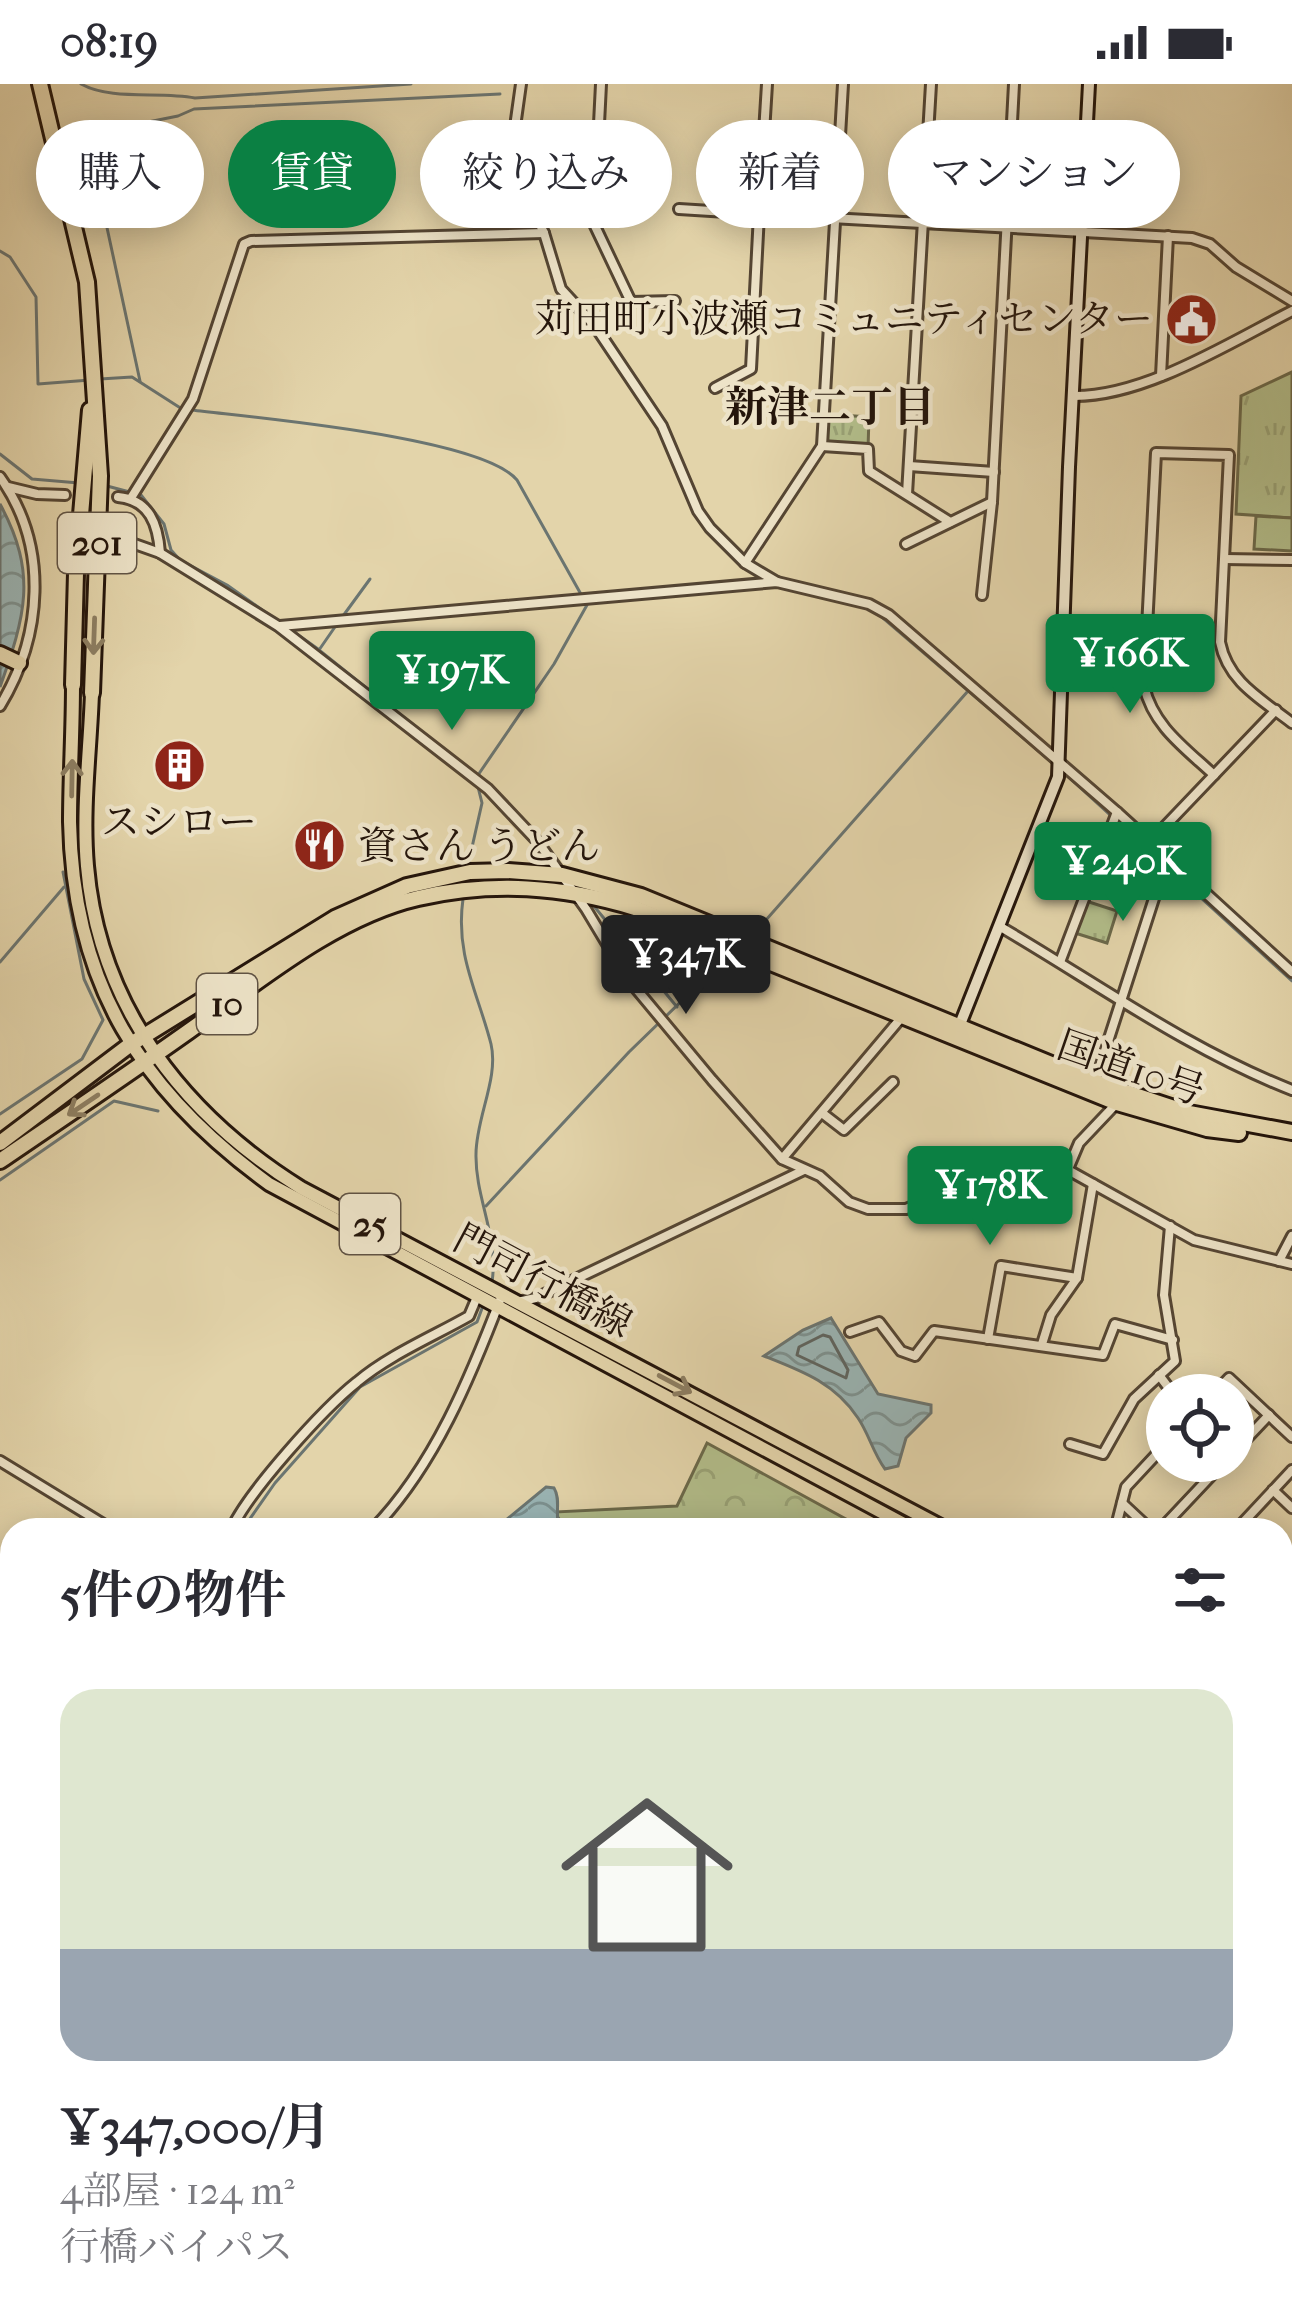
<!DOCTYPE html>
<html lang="ja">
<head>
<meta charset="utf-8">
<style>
  body { margin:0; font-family:"IM FELL French Canon","Noto Serif JP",serif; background:#f2f2f3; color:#2b2b33; height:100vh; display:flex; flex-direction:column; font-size:45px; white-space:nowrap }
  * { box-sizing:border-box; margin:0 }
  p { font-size:39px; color:#7c7c81 }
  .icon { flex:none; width:66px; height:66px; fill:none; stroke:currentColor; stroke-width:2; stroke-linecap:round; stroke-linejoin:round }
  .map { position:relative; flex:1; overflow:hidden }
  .sheet { position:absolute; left:0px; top:1434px; width:1293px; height:807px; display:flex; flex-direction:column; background:#fff; border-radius:36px 36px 0 0; box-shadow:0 6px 30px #0003 }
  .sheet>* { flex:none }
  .banner { position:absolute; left:36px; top:36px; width:1221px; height:108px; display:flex; gap:24px }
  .controls { position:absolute; left:1146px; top:1290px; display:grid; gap:24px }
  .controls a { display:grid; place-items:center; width:108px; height:108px; border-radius:50%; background:#fff; box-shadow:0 6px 30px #0003; font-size:60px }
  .price { position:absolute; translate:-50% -102px; padding:0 27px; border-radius:12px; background:#0b8043; color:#fff; font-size:39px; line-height:78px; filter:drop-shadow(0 3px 6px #0008) }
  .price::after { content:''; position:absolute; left:50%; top:72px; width:36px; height:27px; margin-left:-18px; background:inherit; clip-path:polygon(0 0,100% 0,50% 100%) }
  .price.on { background:#222; color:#fff }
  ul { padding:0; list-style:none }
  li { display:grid; align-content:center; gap:24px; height:636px; padding:0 60px }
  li+li { border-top:3px solid #e1e1e2 }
  li span { display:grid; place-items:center; height:372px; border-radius:36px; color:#555 }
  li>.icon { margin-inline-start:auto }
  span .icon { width:216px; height:216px; fill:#fffc; stroke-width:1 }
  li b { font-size:51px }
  h2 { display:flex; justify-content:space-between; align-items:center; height:144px; padding:0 60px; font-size:51px }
  .tag { padding:0 42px; border-radius:54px; background:#fff; box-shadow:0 6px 30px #0003; font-size:42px; line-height:108px }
  .tag.on { background:#0b8043; color:#fff }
  .status { display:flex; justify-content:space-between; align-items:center; height:84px; padding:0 60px; background:#fff; direction:ltr }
  .status svg { height:33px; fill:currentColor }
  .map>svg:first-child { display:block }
</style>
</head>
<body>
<div class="status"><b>08:19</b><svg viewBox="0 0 49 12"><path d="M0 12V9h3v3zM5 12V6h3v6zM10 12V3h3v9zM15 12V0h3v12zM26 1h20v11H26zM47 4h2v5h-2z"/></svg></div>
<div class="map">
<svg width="1292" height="2240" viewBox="0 0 1292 2240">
  <defs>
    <pattern id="grass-tufts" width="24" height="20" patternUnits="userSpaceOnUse" patternTransform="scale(3)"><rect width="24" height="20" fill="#b2bd8a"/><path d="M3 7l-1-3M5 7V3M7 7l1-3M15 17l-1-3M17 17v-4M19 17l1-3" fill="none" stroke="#99a276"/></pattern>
    <pattern id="forest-crowns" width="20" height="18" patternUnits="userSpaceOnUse" patternTransform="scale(3)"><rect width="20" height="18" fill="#b2bd8a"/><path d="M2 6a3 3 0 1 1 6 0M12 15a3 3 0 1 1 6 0" fill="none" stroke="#99a276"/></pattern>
    <pattern id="water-waves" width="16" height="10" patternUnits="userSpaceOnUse" patternTransform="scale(3)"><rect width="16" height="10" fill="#9ab5b5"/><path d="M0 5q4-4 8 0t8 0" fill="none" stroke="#7d9291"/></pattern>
  </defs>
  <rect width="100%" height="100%" fill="#e3d4aa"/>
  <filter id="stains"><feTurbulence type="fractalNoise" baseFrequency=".00167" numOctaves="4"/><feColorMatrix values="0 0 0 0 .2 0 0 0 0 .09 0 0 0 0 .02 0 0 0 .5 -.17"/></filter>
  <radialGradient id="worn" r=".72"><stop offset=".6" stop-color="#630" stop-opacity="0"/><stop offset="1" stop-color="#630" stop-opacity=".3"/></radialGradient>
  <g fill="url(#grass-tufts)" stroke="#6b694a" stroke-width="3">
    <path d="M1292 288V434L1236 430 1241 312Z"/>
    <path d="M824 330 869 333 868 365 822 362Z"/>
    <path d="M1086 817 1117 827 1107 859 1075 849Z"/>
  </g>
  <g fill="url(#forest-crowns)" stroke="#6b694a" stroke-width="3">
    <path d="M707 1359 866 1446H567L554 1428 677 1422Z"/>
    <path d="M0 1769H12V2229H1030L1009 2240H0Z"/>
  </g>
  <path fill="#b2bd8a" stroke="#6b694a" stroke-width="3" d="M1256 432 1292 434V467L1254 465Z"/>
  <g fill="url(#water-waves)" stroke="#6b7571" stroke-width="3">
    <path d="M0 420C38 490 25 532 0 603Z"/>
    <path d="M831 1234 878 1310 931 1321V1329L906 1354 898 1382 885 1385C873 1369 869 1350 858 1334 835 1299 802 1287 764 1272L803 1246Z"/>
    <path d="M546 1403 554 1404C562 1417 553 1433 561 1446H494Z"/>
  </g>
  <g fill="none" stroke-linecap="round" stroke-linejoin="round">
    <path stroke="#5f6560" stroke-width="3" d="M823 1251 830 1253 848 1286 846 1294 797 1271 799 1263Z"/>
    <g stroke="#6b7571" stroke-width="3">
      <path d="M81 0C112 17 159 7 195 14L411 0"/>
      <path d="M0 167 10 173 36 213 38 300 90 296"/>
      <path d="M100 295 132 293 182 325"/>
      <path d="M140 297 89 60 98 48 178 32 194 25 500 10"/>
      <path d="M192 326C256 334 481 353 517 396L587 521 554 580 476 694"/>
      <path d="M0 370 32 395 79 399"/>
      <path d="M107 402 141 411 164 440 171 466 180 476 227 501 279 538"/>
      <path d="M343 532 370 495"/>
      <path d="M883 534 1056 682"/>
      <path d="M337 540 319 566 445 667"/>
      <path d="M287 543 318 565"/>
      <path d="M1063 688 1292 897"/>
      <path d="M524 738 538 752"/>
      <path d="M547 765 564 785"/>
      <path d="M468 781 482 719 478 703"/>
      <path d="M463 815C455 871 478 909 491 960 499 994 476 1034 476 1070 475 1114 499 1153 492 1198"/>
      <path d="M593 821 677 923"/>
      <path d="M751 853 968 607"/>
      <path d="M0 878 64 803"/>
      <path d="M0 1030 82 975 103 936 84 895 63 788"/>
      <path d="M0 1096 114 1017 158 1027"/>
      <path d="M486 1122 629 968 729 871"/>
      <path d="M242 1446 275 1399 360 1303 477 1238 484 1219"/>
      <path d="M0 1631 12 1624"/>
    </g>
    <defs>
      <g id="street">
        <path d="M521 0 514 50 517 93 544 149 561 205 595 242 662 342 698 427 710 444 745 479 777 498"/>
        <path d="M601 0 594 140 631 218"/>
        <path d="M679 125 759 130 767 0"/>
        <path d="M595 242 631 218 675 217"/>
        <path d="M1161 292 1168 152"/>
        <path d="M715 304 751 285 759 130 1192 154 1210 160 1236 183 1292 217"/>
        <path d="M1073 312C1144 313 1229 259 1292 227"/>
        <path d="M822 362 868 365 869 387 950 438"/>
        <path d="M909 382 994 388"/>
        <path d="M0 393C50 463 42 553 0 622"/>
        <path d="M8 403 37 410 65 411"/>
        <path d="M907 410 931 0"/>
        <path d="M118 413C150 416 158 441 160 469"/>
        <path d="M131 414 193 315 244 160 251 157 544 149"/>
        <path d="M129 458 160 469 278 542 488 705 538 758 586 825 628 895 712 996 782 1075 820 1092 849 1118 868 1125H906L945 1109 994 1076 1028 1070 1042 1072 1068 1086 1194 1156 1292 1180"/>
        <path d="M906 460 992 418"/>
        <path d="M1225 475 1292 476"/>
        <path d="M745 479 822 362 843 0"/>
        <path d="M982 511 992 418 1014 0"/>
        <path d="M280 542 777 498 869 520 889 531 1117 728 1292 888"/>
        <path d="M1214 691C1185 664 1153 642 1144 602L1156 369 1229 371 1220 558C1228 598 1261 615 1292 639"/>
        <path d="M1150 758 1276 626"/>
        <path d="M999 842C1095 898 1187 965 1292 1006"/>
        <path d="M1060 878 1117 728"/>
        <path d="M1094 1001 1167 774"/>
        <path d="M822 1029 844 1046 893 998"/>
        <path d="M782 1075 901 934"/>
        <path d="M1068 1085 1079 1059 1115 1021"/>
        <path d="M1279 1177 1292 1152"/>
        <path d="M517 1218 536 1214 804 1086"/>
        <path d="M850 1248 879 1238 901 1267 915 1272 934 1247 1103 1271 1115 1240 1173 1256"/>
        <path d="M988 1255 1001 1182 1077 1194"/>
        <path d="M1042 1260 1051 1231 1077 1194 1093 1100"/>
        <path d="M1159 1291 1174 1311"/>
        <path d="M1213 1311 1229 1294 1292 1353"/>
        <path d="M1070 1360 1103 1370 1134 1315 1175 1277 1164 1211 1170 1142"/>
        <path d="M1233 1369 1269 1331"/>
        <path d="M0 1377 113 1446"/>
        <path d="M1273 1406 1292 1424"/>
        <path d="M1122 1419 1151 1446"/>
        <path d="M231 1446C248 1408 323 1325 357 1298 389 1271 432 1253 469 1232L477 1213"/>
        <path d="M372 1446C434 1383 471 1292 502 1211"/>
        <path d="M1115 1446 1126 1403 1167 1359"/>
        <path d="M1160 1446 1225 1377"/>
        <path d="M1236 1446 1292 1386"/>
        <path d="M1281 1492 1292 1502"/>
        <path d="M1281 1568 1292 1578"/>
        <path d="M0 1619 12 1612"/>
        <path d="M1281 1630 1292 1625"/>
        <path d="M1281 1992 1292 1979"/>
        <path d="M1237 2229 1248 2240"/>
        <path d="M1012 2240 1036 2229"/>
        <path d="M1148 2240 1153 2229"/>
      </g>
      <path id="secondary" d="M957 948 1058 693 1069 383 1089 0"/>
      <g id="primary">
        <path d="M73 601C73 647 70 693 70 738 73 900 141 1007 269 1100L915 1446"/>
        <path d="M92 609C90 666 82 725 87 782 99 923 184 1031 301 1104L948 1446"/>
        <path d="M1281 1765 1292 1783"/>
        <path d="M1281 1791 1292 1809"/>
      </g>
      <g id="highway">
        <path d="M40 0 87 198 100 392 92 609"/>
        <path d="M0 570 19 579"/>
        <path d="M73 601 76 489 90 326"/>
        <path d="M0 1059 131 960 335 834 407 802 470 788 508 787 562 791 641 812 1095 998 1189 1029 1292 1048"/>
        <path d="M0 1077C63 1034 127 991 189 947 257 899 335 833 418 814 493 797 562 802 635 824L1117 1019 1207 1045 1239 1049"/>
      </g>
    </defs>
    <use href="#street" stroke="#544533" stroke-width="14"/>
    <use href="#secondary" stroke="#24150b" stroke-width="16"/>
    <use href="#primary" stroke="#24150b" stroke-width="18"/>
    <use href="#highway" stroke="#24150b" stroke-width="20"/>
    <use href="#street" stroke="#ede3c8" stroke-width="8"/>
    <use href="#secondary" stroke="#ede3c8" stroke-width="10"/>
    <use href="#primary" stroke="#e3d4aa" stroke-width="12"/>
    <use href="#highway" stroke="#e3d4aa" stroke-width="14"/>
  </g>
  <defs><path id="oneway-shaft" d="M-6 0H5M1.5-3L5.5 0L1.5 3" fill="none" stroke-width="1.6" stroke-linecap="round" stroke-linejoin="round" transform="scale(3)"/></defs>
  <g stroke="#8d7e62">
    <use href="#oneway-shaft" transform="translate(94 552) rotate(92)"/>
    <use href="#oneway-shaft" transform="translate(72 694) rotate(-89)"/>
    <use href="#oneway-shaft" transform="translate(83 1021) rotate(146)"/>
    <use href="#oneway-shaft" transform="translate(675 1300) rotate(28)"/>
  </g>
  <defs>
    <symbol id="civic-disc" viewBox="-11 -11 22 22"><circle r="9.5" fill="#8f2418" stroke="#ede3c8"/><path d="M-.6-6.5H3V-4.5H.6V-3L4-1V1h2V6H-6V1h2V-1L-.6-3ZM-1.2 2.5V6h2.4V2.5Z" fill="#fff"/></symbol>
    <symbol id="building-disc" viewBox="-11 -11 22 22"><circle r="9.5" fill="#8f2418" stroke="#ede3c8"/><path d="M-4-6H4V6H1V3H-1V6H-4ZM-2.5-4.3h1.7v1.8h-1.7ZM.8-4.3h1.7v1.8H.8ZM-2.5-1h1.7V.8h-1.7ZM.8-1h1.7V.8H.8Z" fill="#fff"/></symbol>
    <symbol id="restaurant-disc" viewBox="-11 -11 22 22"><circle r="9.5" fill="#8f2418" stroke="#ede3c8"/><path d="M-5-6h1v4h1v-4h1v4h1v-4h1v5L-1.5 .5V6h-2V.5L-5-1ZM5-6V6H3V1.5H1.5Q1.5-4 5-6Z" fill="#fff"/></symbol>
  </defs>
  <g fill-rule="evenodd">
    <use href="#civic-disc" x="1162" y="206" width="59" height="59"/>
    <use href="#building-disc" x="150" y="652" width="59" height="59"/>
    <use href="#restaurant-disc" x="290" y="732" width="59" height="59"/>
  </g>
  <g text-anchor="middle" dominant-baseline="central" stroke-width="9" stroke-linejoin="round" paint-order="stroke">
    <g fill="#ede3c8" stroke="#605344" stroke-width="3">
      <rect x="58" y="429" width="78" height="60" rx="9"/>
      <rect x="197" y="890" width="60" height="60" rx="9"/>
      <rect x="340" y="1110" width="60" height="60" rx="9"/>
    </g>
    <g font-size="36" font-weight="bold" fill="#24150b">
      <text x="97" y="459">201</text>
      <text x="227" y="920">10</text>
      <text x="370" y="1140">25</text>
    </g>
    <g font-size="39" fill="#24150b" stroke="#ede3c8" text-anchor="end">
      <text x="1153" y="235">苅田町小波瀬コミュニティセンター</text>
      <text x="179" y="738" text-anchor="middle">スシロー</text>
      <text x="358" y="762" text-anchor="start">資さん うどん</text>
    </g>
    <g font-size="39" fill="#24150b" stroke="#ede3c8">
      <text transform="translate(1131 984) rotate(19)">国道10号</text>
      <text transform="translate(543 1197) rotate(28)">門司行橋線</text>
    </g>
    <g font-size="42" font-weight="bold" fill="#24150b" stroke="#ede3c8">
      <text x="830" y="323">新津二丁目</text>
    </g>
  </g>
  <rect width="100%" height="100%" filter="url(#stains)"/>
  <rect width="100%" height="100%" fill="url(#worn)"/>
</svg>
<div class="controls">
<a><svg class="icon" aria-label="locate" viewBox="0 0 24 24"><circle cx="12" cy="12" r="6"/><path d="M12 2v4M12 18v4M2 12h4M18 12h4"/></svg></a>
</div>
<b class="price" style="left:1130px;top:632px">¥166K</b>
<b class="price" style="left:452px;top:649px">¥197K</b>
<b class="price" style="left:1123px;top:840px">¥240K</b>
<b class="price on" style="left:686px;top:933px">¥347K</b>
<b class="price" style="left:990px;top:1164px">¥178K</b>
<div class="banner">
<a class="tag">購入</a>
<a class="tag on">賃貸</a>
<a class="tag">絞り込み</a>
<a class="tag">新着</a>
<a class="tag">マンション</a>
</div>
<section class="sheet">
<h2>5件の物件<svg class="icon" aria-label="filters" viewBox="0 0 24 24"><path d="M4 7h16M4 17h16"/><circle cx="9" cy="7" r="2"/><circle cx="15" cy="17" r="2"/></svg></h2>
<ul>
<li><span style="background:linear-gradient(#dfe7d0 70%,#9aa5b1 0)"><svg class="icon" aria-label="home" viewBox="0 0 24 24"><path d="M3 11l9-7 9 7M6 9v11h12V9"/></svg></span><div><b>¥347,000/月</b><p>4部屋 · 124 m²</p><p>行橋バイパス</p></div></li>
</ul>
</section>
</div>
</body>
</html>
